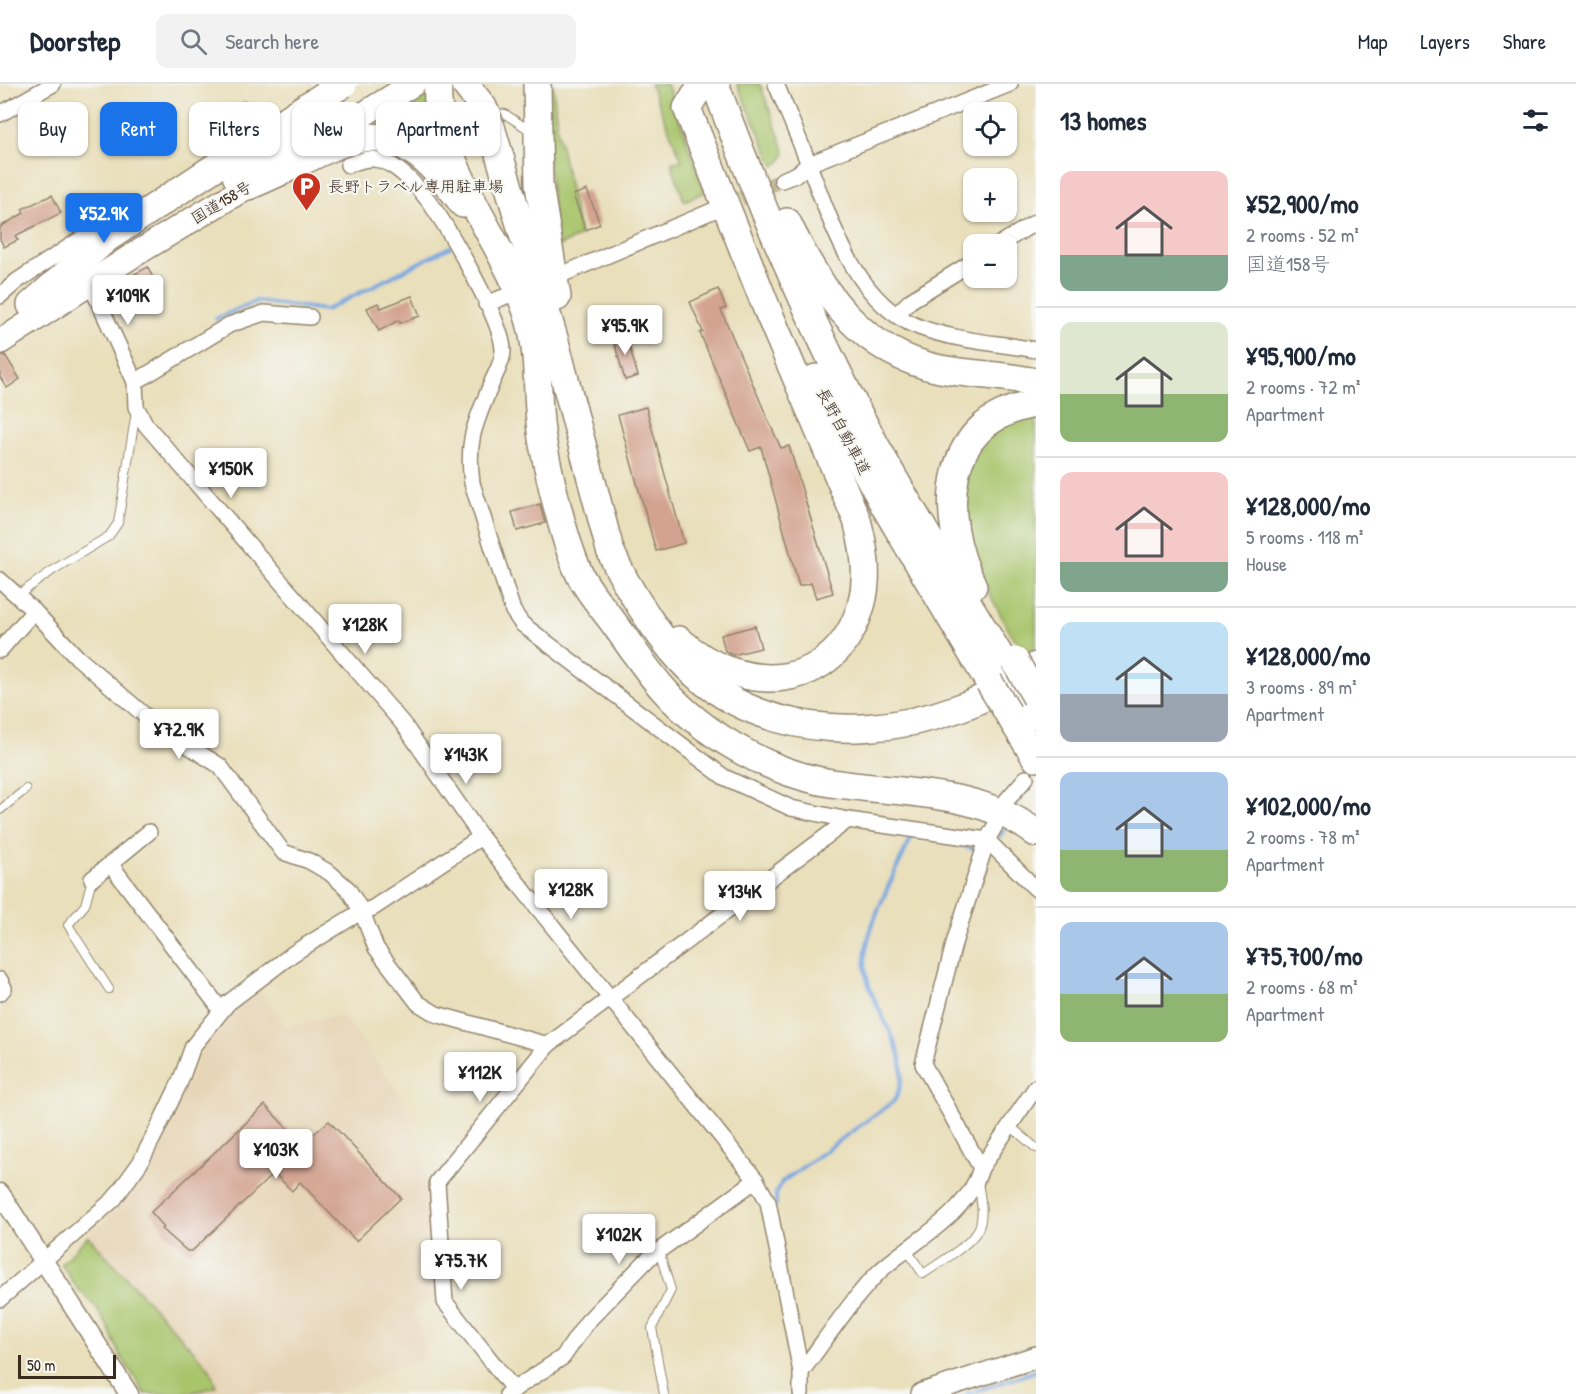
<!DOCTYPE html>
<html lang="en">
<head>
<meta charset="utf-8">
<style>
  body { margin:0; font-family:"Patrick Hand","Klee One",sans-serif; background:#f2f2f3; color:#1f2937; height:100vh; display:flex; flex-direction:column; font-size:22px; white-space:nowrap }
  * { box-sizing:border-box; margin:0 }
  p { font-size:20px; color:#747a83 }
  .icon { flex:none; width:33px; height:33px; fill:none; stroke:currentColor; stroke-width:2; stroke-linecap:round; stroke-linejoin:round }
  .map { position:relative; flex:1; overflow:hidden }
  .panel { display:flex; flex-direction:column; background:#fff; width:540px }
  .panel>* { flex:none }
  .guide { position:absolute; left:18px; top:18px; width:570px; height:54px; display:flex; gap:12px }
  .fabs { position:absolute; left:963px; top:18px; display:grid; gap:12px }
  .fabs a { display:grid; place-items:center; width:54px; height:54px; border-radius:12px; background:#fff; box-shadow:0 2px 4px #0004; font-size:30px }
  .scale { position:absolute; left:18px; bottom:15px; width:98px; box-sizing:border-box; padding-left:6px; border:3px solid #3b2a1e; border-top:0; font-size:16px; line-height:21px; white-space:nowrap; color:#3b2a1e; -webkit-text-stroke:4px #f6f6f2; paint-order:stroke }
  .price { position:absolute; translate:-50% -51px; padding:0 14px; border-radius:6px; background:#fff; color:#222; font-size:20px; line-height:39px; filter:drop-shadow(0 2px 3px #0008) }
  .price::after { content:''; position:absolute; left:50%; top:36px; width:18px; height:14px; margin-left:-9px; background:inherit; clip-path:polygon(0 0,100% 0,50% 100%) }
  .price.selected { background:#1a73e8; color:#fff }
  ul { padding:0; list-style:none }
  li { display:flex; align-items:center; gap:18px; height:150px; padding:0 24px }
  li+li { border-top:2px solid #e0e1e3 }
  li span { display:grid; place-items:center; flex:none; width:168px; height:120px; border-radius:12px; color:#555 }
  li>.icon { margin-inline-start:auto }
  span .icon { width:72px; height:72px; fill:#fffc; stroke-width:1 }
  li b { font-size:26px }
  h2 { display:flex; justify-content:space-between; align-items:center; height:72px; padding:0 24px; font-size:26px }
  .pill { padding:0 21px; border-radius:12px; background:#fff; box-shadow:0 2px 4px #0004; font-size:21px; line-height:54px }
  .pill.selected { background:#1a73e8; color:#fff }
  header { display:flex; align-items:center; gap:36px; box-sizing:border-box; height:84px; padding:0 30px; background:#fff; border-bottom:2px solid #e0e1e3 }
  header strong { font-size:28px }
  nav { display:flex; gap:33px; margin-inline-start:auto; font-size:21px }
  .search { width:420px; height:54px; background:#f2f2f3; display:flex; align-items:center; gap:15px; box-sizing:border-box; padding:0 21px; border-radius:12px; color:#747a83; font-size:22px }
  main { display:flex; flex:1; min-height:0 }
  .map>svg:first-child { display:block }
</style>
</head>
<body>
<header>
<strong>Doorstep</strong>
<div class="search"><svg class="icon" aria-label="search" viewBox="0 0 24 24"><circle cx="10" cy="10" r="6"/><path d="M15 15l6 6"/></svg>Search here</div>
<nav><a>Map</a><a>Layers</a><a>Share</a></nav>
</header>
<main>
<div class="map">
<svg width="1036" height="1310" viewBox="0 0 1036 1310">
  <rect width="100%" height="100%" fill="#f6f6f2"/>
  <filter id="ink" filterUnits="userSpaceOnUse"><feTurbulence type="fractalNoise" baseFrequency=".0167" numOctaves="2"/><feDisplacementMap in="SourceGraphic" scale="12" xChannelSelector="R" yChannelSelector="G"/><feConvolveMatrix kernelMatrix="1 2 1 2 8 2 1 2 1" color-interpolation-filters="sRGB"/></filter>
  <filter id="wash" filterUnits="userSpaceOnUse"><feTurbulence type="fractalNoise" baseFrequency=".008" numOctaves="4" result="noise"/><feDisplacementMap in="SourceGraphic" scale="24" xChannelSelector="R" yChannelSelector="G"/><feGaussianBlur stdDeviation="1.35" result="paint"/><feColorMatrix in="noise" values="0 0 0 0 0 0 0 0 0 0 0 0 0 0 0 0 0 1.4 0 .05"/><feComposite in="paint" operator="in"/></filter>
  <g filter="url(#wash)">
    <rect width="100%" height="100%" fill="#e9dfbb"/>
    <path fill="#e7d5b7" d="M256 904 261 905 285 943 343 931 403 1014 425 1083 435 1211 412 1225 427 1263 425 1273 334 1310H145L120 1271 108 1243 95 1222 78 1205 61 1180 128 1113 156 1072 204 960 224 931Z"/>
    <g fill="#a8c56c" stroke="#727845" stroke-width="1.5">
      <path d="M427 0 447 76 367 41Z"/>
      <path d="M542 0H553L557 44 580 152 556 163Z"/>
      <path d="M650 0H667L705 108 684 117 671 78 682 77Z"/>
      <path d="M737 0H760L785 68 782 76 774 82Z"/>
      <path d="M1036 332V561L1030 567 1012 552 981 494 961 432 967 373 982 353 1018 333Z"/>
      <path d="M88 1152 210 1285 216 1302C198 1310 166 1310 145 1310L120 1271 108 1243 95 1222 78 1205 61 1180Z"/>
    </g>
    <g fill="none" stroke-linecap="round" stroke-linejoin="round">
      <g stroke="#76a6e0" stroke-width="4">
        <path d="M216 235 256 217 326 226 450 163"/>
        <path d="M1017 719 1030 701"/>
        <path d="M1000 752 1005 744"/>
        <path d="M955 759 979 766"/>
        <path d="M776 1121V1110L782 1098 894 1017C923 968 864 927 865 876 865 844 898 783 912 752H915"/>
        <path d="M967 1310 1036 1287"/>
      </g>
    </g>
    <g id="blocks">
      <g fill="#d3a390">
        <path d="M245 17 251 26 236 35 231 25Z"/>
        <path d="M587 106 600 140 586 146 573 111Z"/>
        <path d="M52 111 61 129 15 152 18 156 4 163 0 155V143L24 129 22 125Z"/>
        <path d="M148 183 157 203 122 214 116 200Z"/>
        <path d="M718 205 726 224 721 226 770 340 781 364 789 362 833 509 816 514 811 499 799 502 761 363 750 367 700 249 703 248 690 218Z"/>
        <path d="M412 212 420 232 400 239 399 236 379 247 367 224 378 219 381 224Z"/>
        <path d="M625 247 638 292 625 296 612 251Z"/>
        <path d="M5 271 20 295 7 304 0 293V272Z"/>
        <path d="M646 323 684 459 656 467 618 331Z"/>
        <path d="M540 420 545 439 517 447 512 428Z"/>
        <path d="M755 542 761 564 733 571 725 567 721 551Z"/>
        <path d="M265 1021 302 1060 329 1037 401 1114 356 1157 300 1098 292 1107 274 1089 192 1167H187L162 1145 164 1143 151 1128Z"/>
      </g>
    </g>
  </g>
  <g filter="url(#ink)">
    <use href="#blocks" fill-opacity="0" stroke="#92846c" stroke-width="1.5"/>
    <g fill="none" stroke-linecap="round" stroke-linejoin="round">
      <path stroke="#c6bb9c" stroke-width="15" stroke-dasharray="15 8" stroke-linecap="butt" d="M720 124 782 96"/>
      <defs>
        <g id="service">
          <path d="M491 28 505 30 531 47"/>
          <path d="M455 57 461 45 480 29"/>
          <path d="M17 512 53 486 109 452 118 439 136 328"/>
          <path d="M0 726 26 705"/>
          <path d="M92 795 85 821 68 841 109 905"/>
          <path d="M1009 1041 1036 1064"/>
          <path d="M907 1166 923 1190C939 1179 975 1159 980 1141 984 1127 980 1112 978 1098"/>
          <path d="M659 1167 671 1206 652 1244 664 1310"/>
        </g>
        <g id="minor">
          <path d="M776 0C787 27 799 54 809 81 831 137 856 220 919 243 956 257 998 259 1036 266"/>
          <path d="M322 5 336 29"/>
          <path d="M0 30 53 0"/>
          <path d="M348 81C359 77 371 72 383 77 399 83 418 103 428 116 447 142 504 239 503 267 503 277 496 289 492 298 476 339 466 353 472 399L513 527 522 540 724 693 791 724 848 736 987 756 1036 805"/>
          <path d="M782 96 797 90 809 80 1010 0"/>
          <path d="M1000 160 1036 138"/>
          <path d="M563 190 717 125"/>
          <path d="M90 199 135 298 136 323 146 341 404 641 481 753 756 1096 768 1118 801 1288V1310"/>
          <path d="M0 212 17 197 113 134"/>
          <path d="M486 220 509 211"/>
          <path d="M897 230 910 217 974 177"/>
          <path d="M135 298 229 241 264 229 310 233"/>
          <path d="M0 496 34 527 77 573 157 642 220 682 283 768 309 777 330 789 348 805 362 828 376 864 418 919 436 930 548 961"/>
          <path d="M0 566 34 527"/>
          <path d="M1006 717 1026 694"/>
          <path d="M111 781 221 926"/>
          <path d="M92 795 149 748"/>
          <path d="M0 896 4 904 0 909"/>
          <path d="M981 1084 923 980 955 856 987 756 995 742"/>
          <path d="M0 1215 114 1115 140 1079 157 1046 180 998 193 962 228 919 294 869 357 830 373 824 481 753"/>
          <path d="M801 1288C824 1258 854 1212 880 1187 915 1155 967 1132 981 1084L1036 1003"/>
          <path d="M514 1306 445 1218 437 1098 548 961 848 736"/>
          <path d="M507 1310 563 1273 587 1238 649 1174 756 1096"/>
        </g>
        <path id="tertiary" d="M0 1109 129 1310"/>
        <path id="secondary" d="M922 1310 1036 1273"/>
        <g id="trunk">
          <path d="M310 63 413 0"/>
          <path d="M235 93 324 36"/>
          <path d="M0 258 132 172 263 93"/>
        </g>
        <g id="motorway">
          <path d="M438 0C432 80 509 161 530 238 541 278 535 320 543 360 551 399 563 454 579 489 588 508 604 525 616 542 632 564 646 586 664 606 702 649 764 685 820 697 893 711 974 702 1036 749"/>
          <path d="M537 0 539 101 557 213"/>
          <path d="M715 0C753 103 796 206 846 305 894 401 952 492 1007 584"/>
          <path d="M491 43 554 254 610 466C626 504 666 566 697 592 791 672 943 653 1036 582"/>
          <path d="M248 102C348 62 381 8 463 120"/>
          <path d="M787 138C819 206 861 269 940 285 972 291 1004 291 1036 298"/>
          <path d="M31 221 106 155 309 21"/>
          <path d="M816 294 884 421 989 598"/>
          <path d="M973 502C938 431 941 334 1036 320"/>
          <path d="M679 556C741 613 838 610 862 518 869 490 864 463 857 436L767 225 687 24 695 11"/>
          <path d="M1028 618 1036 631"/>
          <path d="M1008 629 1036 674"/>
        </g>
      </defs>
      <use href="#service" stroke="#92846c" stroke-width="10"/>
      <use href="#minor" stroke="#92846c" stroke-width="18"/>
      <use href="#tertiary" stroke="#92846c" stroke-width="21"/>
      <use href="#secondary" stroke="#92846c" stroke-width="24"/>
      <use href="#trunk" stroke="#92846c" stroke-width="27"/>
      <use href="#motorway" stroke="#92846c" stroke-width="30"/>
      <use href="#service" stroke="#fff" stroke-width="8"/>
      <use href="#minor" stroke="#fff" stroke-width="15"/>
      <use href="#tertiary" stroke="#fff" stroke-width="18"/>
      <use href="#secondary" stroke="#fff" stroke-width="21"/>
      <use href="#trunk" stroke="#fff" stroke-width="24"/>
      <use href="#motorway" stroke="#fff" stroke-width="27"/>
      <defs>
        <g id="motorway-bridge">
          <path d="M465 0 483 23 491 43"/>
          <path d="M309 21 343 0"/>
          <path d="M1015 577 1036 613"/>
          <path d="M989 598 1008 629"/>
        </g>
      </defs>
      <use href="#motorway-bridge" stroke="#92846c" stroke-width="30" stroke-linecap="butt"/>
      <use href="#motorway-bridge" stroke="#fff" stroke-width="27"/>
    </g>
  </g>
  <defs>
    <symbol id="parking-pin" viewBox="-11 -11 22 30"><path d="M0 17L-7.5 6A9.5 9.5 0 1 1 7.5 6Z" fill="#c8321e" stroke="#f6f6f2"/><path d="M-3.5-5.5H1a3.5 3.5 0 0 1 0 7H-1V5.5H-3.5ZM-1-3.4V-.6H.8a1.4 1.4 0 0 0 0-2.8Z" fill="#fff"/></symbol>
  </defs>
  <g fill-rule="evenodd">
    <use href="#parking-pin" x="290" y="86" width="33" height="45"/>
  </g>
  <g text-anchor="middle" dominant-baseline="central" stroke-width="4.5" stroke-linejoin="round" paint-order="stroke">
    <g font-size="16" fill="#3b2a1e" stroke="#f6f6f2" text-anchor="start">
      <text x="328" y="102">長野トラベル専用駐車場</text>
    </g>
    <g font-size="16" fill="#3b2a1e" stroke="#f6f6f2">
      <text transform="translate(221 118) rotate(-31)">国道158号</text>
      <text transform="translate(844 347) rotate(62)">長野自動車道</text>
    </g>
  </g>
</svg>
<div class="fabs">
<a><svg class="icon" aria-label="locate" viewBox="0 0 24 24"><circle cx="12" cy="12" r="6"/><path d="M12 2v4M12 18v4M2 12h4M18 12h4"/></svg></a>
<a>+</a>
<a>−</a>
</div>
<div class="scale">50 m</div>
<b class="price selected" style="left:104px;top:160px">¥52.9K</b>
<b class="price" style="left:128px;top:242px">¥109K</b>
<b class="price" style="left:625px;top:272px">¥95.9K</b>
<b class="price" style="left:231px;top:415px">¥150K</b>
<b class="price" style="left:365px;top:571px">¥128K</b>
<b class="price" style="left:179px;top:676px">¥72.9K</b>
<b class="price" style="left:466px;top:701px">¥143K</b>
<b class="price" style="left:571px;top:836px">¥128K</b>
<b class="price" style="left:740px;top:838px">¥134K</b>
<b class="price" style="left:480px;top:1019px">¥112K</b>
<b class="price" style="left:276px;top:1096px">¥103K</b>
<b class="price" style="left:619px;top:1181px">¥102K</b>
<b class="price" style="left:461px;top:1207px">¥75.7K</b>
<div class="guide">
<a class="pill">Buy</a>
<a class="pill selected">Rent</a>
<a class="pill">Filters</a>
<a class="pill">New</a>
<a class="pill">Apartment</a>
</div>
</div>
<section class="panel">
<h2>13 homes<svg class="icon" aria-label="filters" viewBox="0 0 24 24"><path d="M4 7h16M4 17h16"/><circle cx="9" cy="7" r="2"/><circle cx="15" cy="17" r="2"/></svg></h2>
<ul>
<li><span style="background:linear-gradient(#f6c9c9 70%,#7fa58c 0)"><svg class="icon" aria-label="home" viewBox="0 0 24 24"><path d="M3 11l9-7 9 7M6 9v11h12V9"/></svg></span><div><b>¥52,900/mo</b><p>2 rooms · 52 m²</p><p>国道158号</p></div></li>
<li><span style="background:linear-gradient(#dfe7d0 60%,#8fb573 0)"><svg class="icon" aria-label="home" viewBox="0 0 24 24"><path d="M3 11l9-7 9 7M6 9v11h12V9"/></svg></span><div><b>¥95,900/mo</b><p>2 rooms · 72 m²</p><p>Apartment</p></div></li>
<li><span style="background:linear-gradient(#f6c9c9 75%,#7fa58c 0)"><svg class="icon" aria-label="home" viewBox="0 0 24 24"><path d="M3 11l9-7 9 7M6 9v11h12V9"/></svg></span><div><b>¥128,000/mo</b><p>5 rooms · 118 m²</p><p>House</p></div></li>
<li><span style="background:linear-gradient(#bfe0f5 60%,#9aa5b1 0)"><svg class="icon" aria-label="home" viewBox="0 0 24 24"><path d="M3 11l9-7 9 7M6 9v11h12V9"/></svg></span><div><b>¥128,000/mo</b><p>3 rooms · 89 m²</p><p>Apartment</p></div></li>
<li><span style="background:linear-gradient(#a9c7e8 65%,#8fb573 0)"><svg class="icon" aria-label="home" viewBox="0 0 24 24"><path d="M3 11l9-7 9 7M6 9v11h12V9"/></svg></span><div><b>¥102,000/mo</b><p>2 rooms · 78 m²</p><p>Apartment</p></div></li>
<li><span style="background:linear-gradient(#a9c7e8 60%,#8fb573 0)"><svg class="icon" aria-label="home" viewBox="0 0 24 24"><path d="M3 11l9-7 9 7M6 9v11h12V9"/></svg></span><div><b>¥75,700/mo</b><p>2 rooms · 68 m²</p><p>Apartment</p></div></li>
</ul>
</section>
</main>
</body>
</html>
